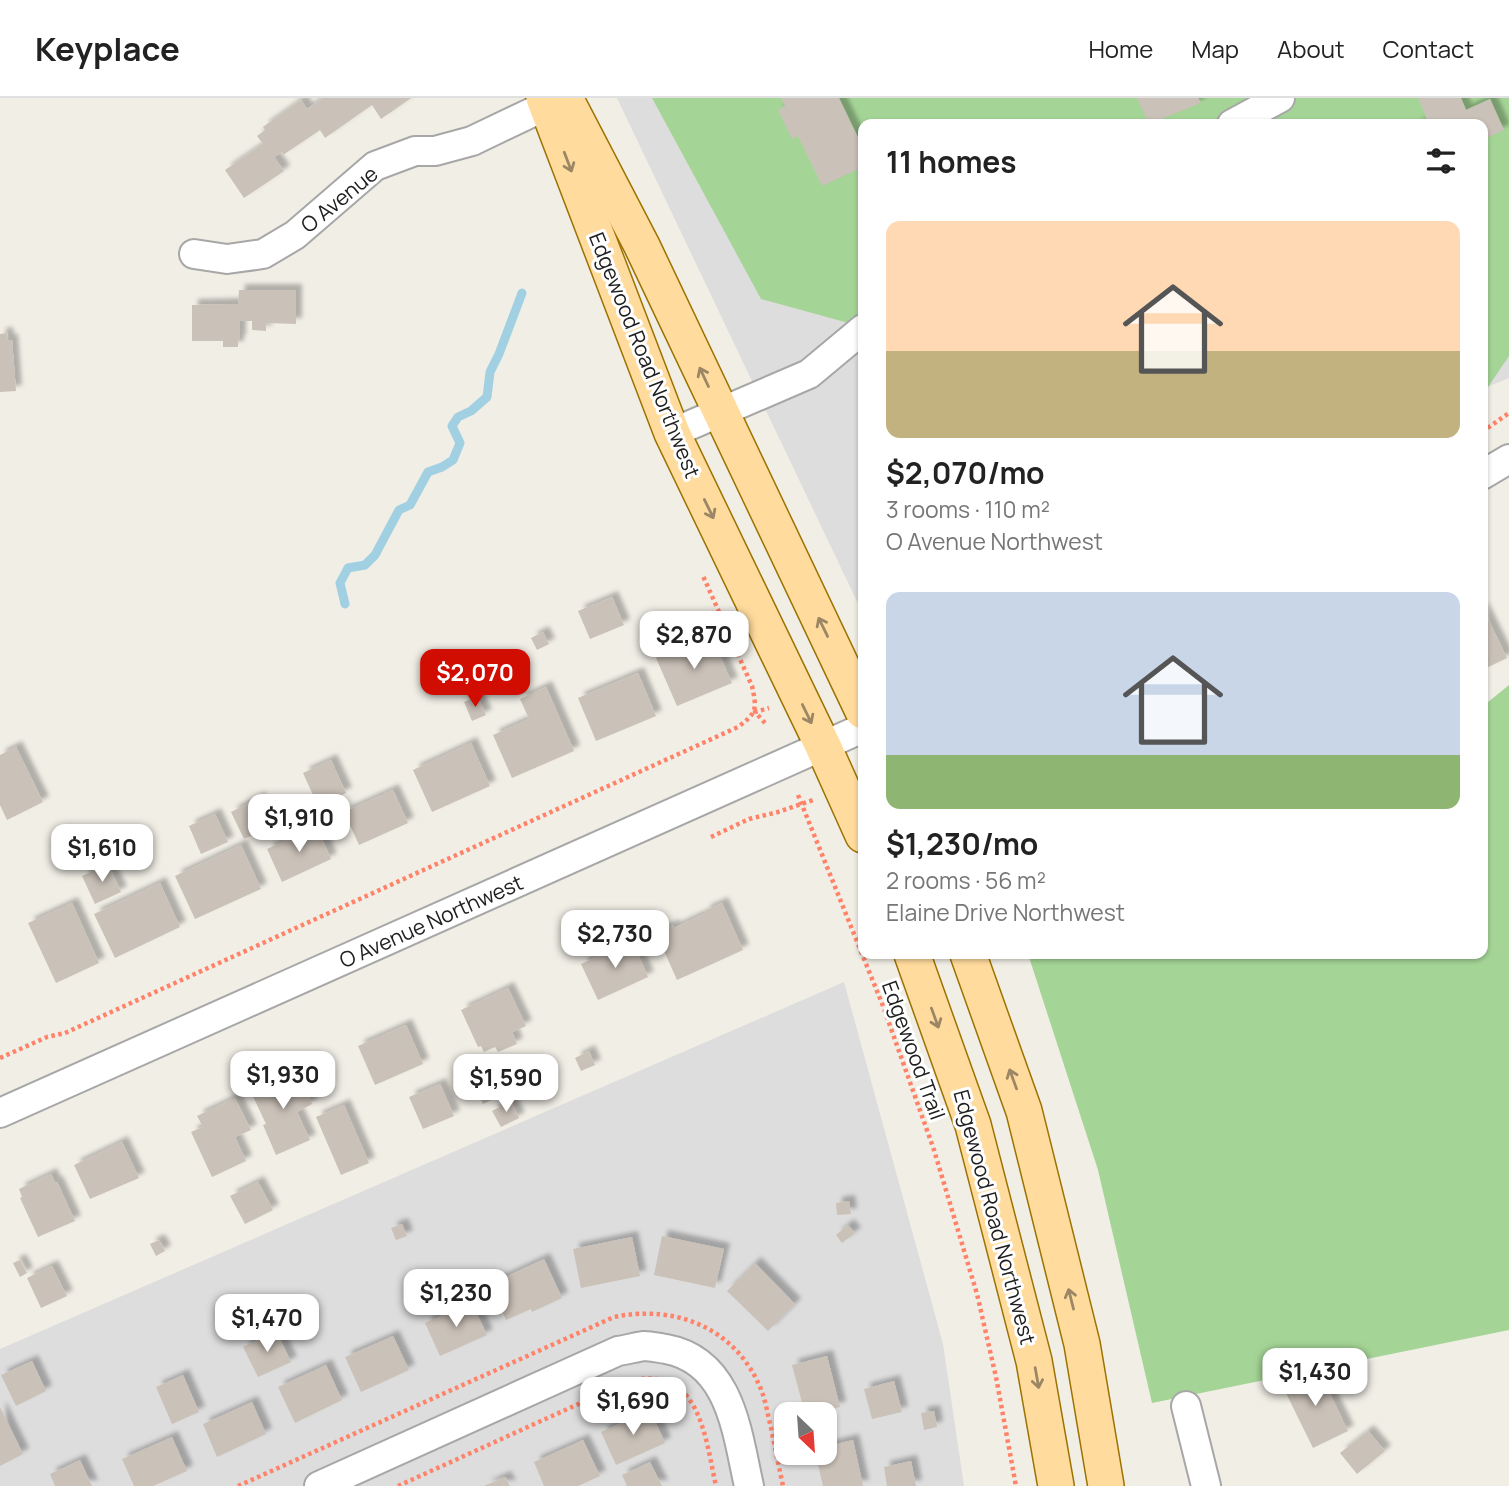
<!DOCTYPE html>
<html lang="en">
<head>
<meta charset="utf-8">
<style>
  body { margin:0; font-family:Manrope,sans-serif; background:#f2f2f2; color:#222; height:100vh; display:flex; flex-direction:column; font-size:26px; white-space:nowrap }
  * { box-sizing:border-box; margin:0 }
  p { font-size:23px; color:#767676 }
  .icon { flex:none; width:38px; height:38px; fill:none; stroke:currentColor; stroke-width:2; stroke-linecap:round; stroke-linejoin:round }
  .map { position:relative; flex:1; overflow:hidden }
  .panel { position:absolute; left:858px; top:21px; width:630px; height:840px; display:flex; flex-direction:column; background:#fff; border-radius:14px; box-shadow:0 2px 5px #0004 }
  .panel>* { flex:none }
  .needle { width:46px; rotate:155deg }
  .controls { position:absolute; left:774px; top:1304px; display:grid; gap:14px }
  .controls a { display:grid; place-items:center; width:63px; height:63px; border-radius:14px; background:#fff; box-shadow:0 2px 5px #0004; font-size:35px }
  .price { position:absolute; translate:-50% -60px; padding:0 16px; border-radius:14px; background:#fff; color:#222; font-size:23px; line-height:46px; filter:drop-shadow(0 2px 4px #0008) }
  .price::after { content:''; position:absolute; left:50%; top:42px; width:21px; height:16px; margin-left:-10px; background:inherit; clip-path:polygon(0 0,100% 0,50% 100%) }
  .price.active { background:#d00d00; color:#fff }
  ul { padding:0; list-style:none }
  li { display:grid; align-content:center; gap:14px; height:371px; padding:0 28px }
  li span { display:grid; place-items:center; height:217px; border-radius:14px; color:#555 }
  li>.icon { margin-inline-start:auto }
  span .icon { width:126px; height:126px; fill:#fffc; stroke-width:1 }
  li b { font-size:30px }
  h2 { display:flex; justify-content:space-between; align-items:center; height:84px; padding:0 28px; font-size:30px }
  header { display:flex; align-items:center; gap:42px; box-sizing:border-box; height:98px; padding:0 35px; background:#fff; border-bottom:2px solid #e0e0e0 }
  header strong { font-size:33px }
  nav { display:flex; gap:38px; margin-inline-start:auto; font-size:24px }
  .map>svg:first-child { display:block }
</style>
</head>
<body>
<header>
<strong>Keyplace</strong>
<nav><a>Home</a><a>Map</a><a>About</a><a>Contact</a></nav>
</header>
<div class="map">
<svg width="1509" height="1388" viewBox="0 0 1509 1388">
  <defs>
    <filter id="shadow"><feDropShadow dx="6" dy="-6" stdDeviation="2" flood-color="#0004"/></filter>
  </defs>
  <rect width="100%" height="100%" fill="#f1eee6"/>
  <g fill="#dedddd" fill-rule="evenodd">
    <path d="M617 0H1509V280L1482 291V26H863V516Z"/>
    <path d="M844 884 943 1246 964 1388H0V1251ZM786 1316H824V1354H786Z"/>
  </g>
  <g fill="#a5d596">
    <path d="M652 0H1509V258L1482 298V26H863V229L761 201Z"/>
    <path d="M1509 587V1232L1152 1305 1098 1072 1028 856H1482V609Z"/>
  </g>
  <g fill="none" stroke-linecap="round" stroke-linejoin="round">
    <path stroke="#a2d0e3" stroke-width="9" d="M345 506 340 485 348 470 365 467 375 457 399 412 410 407 428 374 442 369 453 362 460 345 452 328 458 319 471 313 487 299 490 274 499 256 522 195"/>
  </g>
  <g fill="#cac1b8" filter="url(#shadow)">
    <path d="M323 0H411L381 21 372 7 325 40 320 32 283 57 282 54 274 59 284 73 244 100 225 72 263 46 257 38 265 32 263 29 301 2 307 11Z"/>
    <path d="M781 0H839L863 50V69L822 88 798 38 792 41 778 12 785 8Z"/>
    <path d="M1137 0H1198L1201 5 1149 26Z"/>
    <path d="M1418 0H1461L1466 12 1490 1 1504 32 1482 42V26H1415L1427 21Z"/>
    <path d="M239 192H296V226L266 225V233L252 232V223H240V243L238 242V249H223V243H192V207L238 206Z"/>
    <path d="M7 235 8 242H12L16 293 0 294V236Z"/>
    <path d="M612 499 624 527 590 541 578 513Z"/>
    <path d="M1482 509 1507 560 1482 572Z"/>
    <path d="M543 534 549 546 537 552 531 540Z"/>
    <path d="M708 537 713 548 715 547 732 585 677 608 656 560Z"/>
    <path d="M638 575 656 618 596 643 578 600Z"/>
    <path d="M546 589 574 653 512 680 493 637 529 621 520 601Z"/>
    <path d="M477 598 486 617 472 623 464 604Z"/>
    <path d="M471 645 490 688 432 714 413 672Z"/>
    <path d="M16 649 43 704 7 722 0 707V657Z"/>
    <path d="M331 662 346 695 318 708 303 675Z"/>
    <path d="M393 692 408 725 359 747 344 714Z"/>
    <path d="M259 700 273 728 244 741 231 714Z"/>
    <path d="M215 716 228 744 201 756 189 728Z"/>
    <path d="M316 728 331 761 282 784 267 751Z"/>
    <path d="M241 747 261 791 195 821 175 778Z"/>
    <path d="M108 766 121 794 95 806 82 778Z"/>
    <path d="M160 785 180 829 115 860 94 816Z"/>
    <path d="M72 805 99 865 56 885 28 825Z"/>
    <path d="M722 805 743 852 677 882 656 835 673 827 674 830 706 815 704 813Z"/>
    <path d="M632 843 648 879 598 902 581 866Z"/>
    <path d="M508 890 526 928 512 934 517 946 498 954 495 949 484 954 481 948 478 949 461 912Z"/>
    <path d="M406 927 423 966 375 987 358 948Z"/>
    <path d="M589 953 595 967 581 973 575 960Z"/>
    <path d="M497 964 510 993 483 1006 470 976Z"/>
    <path d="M296 971 312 1006 297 1014 310 1042 276 1057 263 1027 266 1026 250 992Z"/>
    <path d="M440 986 454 1018 423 1031 409 999Z"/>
    <path d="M235 1000 251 1032 235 1039 246 1063 212 1079 191 1034 203 1029 197 1018Z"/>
    <path d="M511 1003 519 1020 501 1029 492 1013Z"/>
    <path d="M344 1007 369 1065 341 1077 316 1019Z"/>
    <path d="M122 1044 139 1080 90 1101 74 1067Z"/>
    <path d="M51 1076 55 1085 57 1084 75 1123 38 1139 20 1100 22 1099 19 1091Z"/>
    <path d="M258 1084 273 1112 245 1126 230 1098Z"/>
    <path d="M849 1103 851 1116 837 1117 836 1105Z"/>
    <path d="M402 1126 407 1138 396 1142 391 1130Z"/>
    <path d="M848 1127 855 1135 842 1145 836 1137Z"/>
    <path d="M662 1138 724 1151 715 1190 654 1177Z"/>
    <path d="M632 1139 640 1178 581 1190 573 1151Z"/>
    <path d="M159 1142 165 1153 156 1158 150 1146Z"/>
    <path d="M544 1161 562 1200 532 1214 531 1211 506 1222 490 1186Z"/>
    <path d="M20 1162 27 1175 20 1179 13 1165Z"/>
    <path d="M755 1165 795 1206 768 1233 727 1193Z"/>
    <path d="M52 1168 67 1198 41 1210 27 1180Z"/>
    <path d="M471 1204 487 1237 440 1258 425 1225Z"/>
    <path d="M276 1233 291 1264 258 1279 243 1249Z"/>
    <path d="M393 1238 409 1272 361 1294 345 1259Z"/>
    <path d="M827 1258 840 1309 812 1316H805L792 1267Z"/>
    <path d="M32 1263 46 1293 16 1308 1 1277Z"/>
    <path d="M326 1267 342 1302 295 1325 278 1289Z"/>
    <path d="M1317 1270 1348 1333 1313 1350 1282 1287Z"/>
    <path d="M183 1277 199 1314 172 1326 156 1289Z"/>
    <path d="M894 1283 902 1314 872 1321 864 1291Z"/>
    <path d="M252 1304 266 1336 217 1359 203 1326Z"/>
    <path d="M0 1309 23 1356 0 1368Z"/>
    <path d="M650 1312 665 1345 616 1367 601 1334Z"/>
    <path d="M934 1313 937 1329 924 1332 921 1315Z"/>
    <path d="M1368 1333 1385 1353 1357 1376 1340 1355Z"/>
    <path d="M172 1339 187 1373 153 1388H134L122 1361Z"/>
    <path d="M583 1342 600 1378 578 1388H544L534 1364Z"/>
    <path d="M853 1342 863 1388H823L815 1354H824V1349Z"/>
    <path d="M80 1362 92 1388H55L50 1376Z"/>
    <path d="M911 1363 916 1388H887L884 1369Z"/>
    <path d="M650 1364 662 1388H627L622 1377Z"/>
    <path d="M505 1379 510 1388H484Z"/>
  </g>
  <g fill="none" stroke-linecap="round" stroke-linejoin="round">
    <defs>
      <g id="minor">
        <path d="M1232 26 1280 0"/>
        <path d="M194 156 227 161 263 156 295 137 375 68 415 53H435L472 43 562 0"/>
        <path d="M672 335 809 276 863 231"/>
        <path d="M1482 377 1509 361"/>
        <path d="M0 1015 863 630"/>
        <path d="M1186 1308 1206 1388"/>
        <path d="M319 1388 618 1253C626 1252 636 1249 644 1248 651 1248 659 1250 666 1251 731 1263 737 1335 749 1388"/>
      </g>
      <g id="major">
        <path d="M544 0 672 335 823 648 863 737"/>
        <path d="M565 0 642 148 863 613"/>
        <path d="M912 856 973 1027 1034 1263 1056 1388"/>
        <path d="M968 856 1024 1013 1082 1246 1106 1388"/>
      </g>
    </defs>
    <use href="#minor" stroke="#a7a7a7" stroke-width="32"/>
    <use href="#major" stroke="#9c7200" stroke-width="38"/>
    <g stroke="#ff8269" stroke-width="4.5" stroke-dasharray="3.5 3.5" stroke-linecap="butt">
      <path d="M1482 334 1509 315"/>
      <path d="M765 625 755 614 769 610"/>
      <path d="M798 697 883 908 934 1052 977 1196 996 1279 1016 1388"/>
      <path d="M711 739 749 721 778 714 813 702"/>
      <path d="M0 960 47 939 65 935 738 629C757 615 757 611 752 588L703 478"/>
      <path d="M238 1388 614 1219C677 1206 738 1231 762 1294 766 1305 768 1318 771 1330 775 1350 779 1369 783 1388"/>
      <path d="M398 1388 629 1283C700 1266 705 1339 716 1388"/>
    </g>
    <use href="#minor" stroke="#fff" stroke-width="28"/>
    <use href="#major" stroke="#ffdb9d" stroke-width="35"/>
  </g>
  <defs><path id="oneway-shaft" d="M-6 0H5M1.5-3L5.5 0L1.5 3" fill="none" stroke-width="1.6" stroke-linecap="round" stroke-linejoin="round" transform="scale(1.75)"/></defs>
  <g stroke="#9b8765">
    <use href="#oneway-shaft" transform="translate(568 64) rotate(69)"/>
    <use href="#oneway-shaft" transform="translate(704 279) rotate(-115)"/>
    <use href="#oneway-shaft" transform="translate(709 411) rotate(64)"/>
    <use href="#oneway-shaft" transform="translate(823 529) rotate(-116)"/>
    <use href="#oneway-shaft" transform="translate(807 616) rotate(64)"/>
    <use href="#oneway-shaft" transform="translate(935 920) rotate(70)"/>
    <use href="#oneway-shaft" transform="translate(1013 981) rotate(-110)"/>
    <use href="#oneway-shaft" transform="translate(1071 1201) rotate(-104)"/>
    <use href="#oneway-shaft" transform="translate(1037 1280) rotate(80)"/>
  </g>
  <g text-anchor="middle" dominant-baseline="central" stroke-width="6" stroke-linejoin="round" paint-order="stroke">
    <g font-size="21" fill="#202020" stroke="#fff">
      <text transform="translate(339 101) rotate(-39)">O Avenue</text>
      <text transform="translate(645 257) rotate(68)">Edgewood Road Northwest</text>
      <text transform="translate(431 823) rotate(-24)">O Avenue Northwest</text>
      <text transform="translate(914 952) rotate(70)">Edgewood Trail</text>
      <text transform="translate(995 1119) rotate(75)">Edgewood Road Northwest</text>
    </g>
  </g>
</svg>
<div class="controls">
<a><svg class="needle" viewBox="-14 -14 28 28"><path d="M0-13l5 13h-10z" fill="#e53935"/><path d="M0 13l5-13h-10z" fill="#767676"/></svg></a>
</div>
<b class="price" style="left:694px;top:573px">$2,870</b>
<b class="price active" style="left:475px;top:611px">$2,070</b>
<b class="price" style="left:299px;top:756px">$1,910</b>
<b class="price" style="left:102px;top:786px">$1,610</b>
<b class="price" style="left:615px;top:872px">$2,730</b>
<b class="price" style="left:283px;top:1013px">$1,930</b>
<b class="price" style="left:506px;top:1016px">$1,590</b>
<b class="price" style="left:456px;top:1231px">$1,230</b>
<b class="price" style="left:267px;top:1256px">$1,470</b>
<b class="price" style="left:1315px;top:1310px">$1,430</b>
<b class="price" style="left:633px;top:1339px">$1,690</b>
<section class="panel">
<h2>11 homes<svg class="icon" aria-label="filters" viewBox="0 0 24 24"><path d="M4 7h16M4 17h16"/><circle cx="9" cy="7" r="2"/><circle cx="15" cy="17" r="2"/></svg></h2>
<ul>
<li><span style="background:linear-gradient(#ffd9b3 60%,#c2b280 0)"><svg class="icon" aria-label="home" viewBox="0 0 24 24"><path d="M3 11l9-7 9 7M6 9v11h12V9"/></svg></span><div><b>$2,070/mo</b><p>3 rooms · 110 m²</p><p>O Avenue Northwest</p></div></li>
<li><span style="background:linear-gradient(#c9d6e8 75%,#8fb573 0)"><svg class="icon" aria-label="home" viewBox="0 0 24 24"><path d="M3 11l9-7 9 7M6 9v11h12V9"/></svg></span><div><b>$1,230/mo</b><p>2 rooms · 56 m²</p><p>Elaine Drive Northwest</p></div></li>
</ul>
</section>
</div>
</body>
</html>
